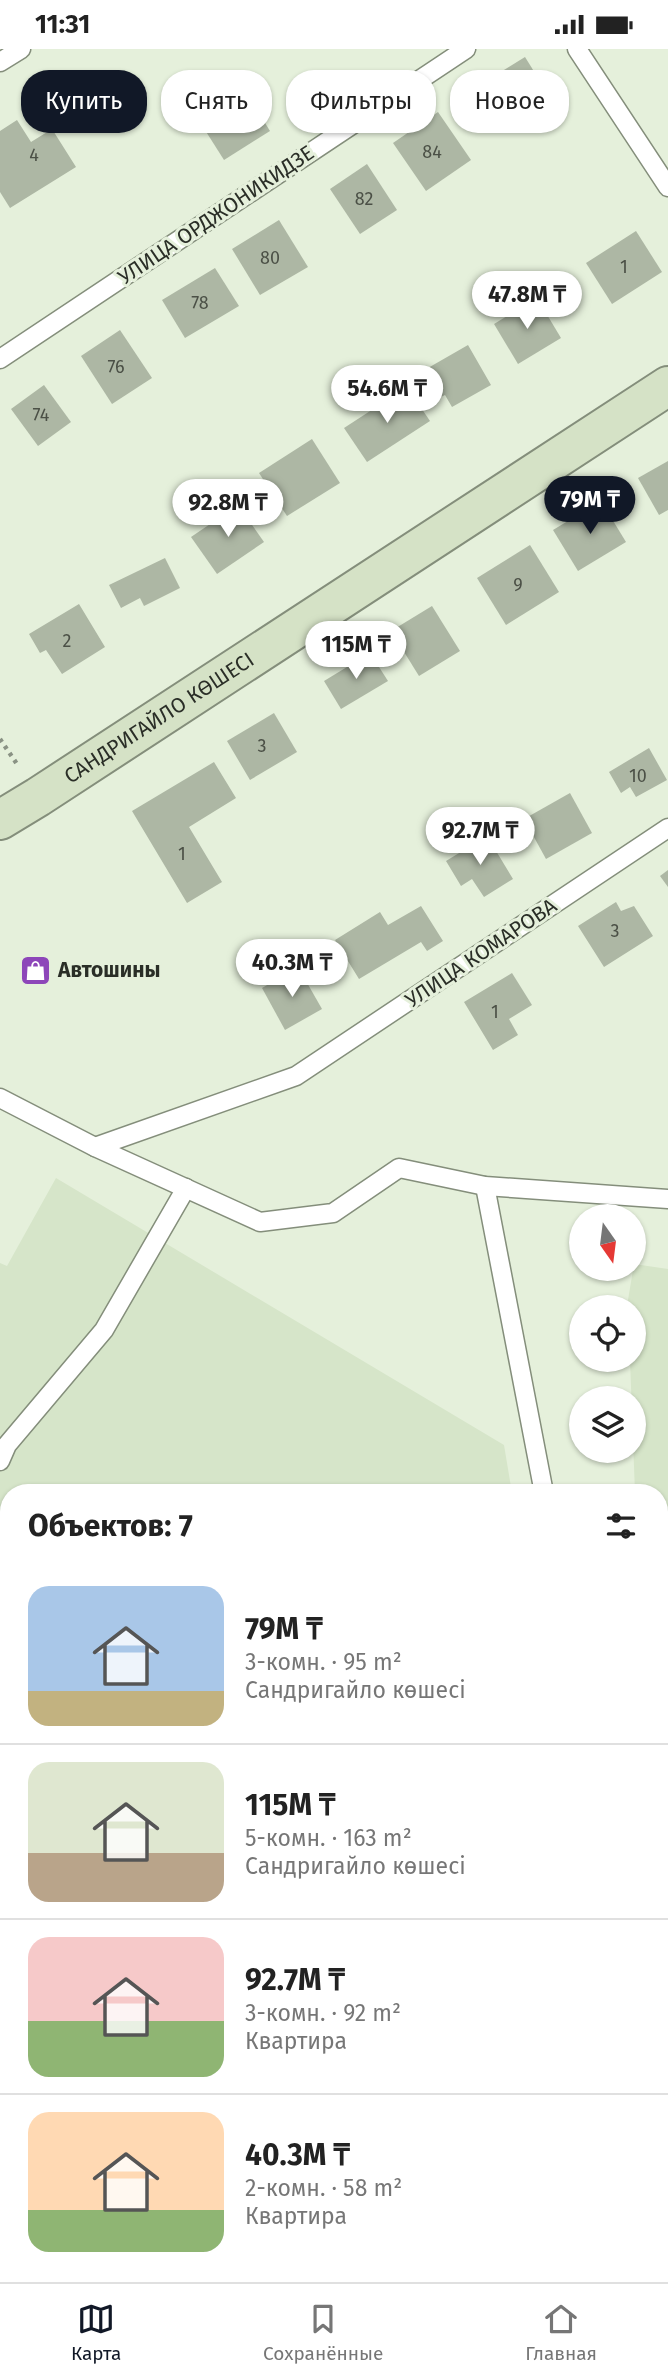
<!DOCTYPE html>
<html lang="ru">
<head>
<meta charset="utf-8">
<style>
  body { margin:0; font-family:"Fira Sans",sans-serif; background:#f6f6f6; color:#222; height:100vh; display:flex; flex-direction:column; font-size:26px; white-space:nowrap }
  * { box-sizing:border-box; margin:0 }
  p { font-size:23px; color:#767676 }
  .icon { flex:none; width:38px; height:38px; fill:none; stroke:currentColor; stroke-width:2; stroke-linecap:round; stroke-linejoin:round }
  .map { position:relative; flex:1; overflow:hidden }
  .side { position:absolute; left:0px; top:1435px; width:668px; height:798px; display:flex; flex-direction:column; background:#fff; border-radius:28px 28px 0 0; box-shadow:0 2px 5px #0004 }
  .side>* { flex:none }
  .banner { position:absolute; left:21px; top:21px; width:626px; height:63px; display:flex; gap:14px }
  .needle { width:46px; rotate:166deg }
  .fabs { position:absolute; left:569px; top:1155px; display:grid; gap:14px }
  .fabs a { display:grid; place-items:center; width:77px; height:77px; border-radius:50%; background:#fff; box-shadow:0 2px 5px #0004; font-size:35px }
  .price { position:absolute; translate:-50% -60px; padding:0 16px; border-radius:24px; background:#fff; color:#222; font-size:23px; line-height:46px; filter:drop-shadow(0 2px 4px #0008) }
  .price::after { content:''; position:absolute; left:50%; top:42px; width:21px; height:16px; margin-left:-10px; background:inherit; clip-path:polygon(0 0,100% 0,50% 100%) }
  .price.on { background:#111827; color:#fff }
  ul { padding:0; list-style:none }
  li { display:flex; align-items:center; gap:21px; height:175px; padding:0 28px }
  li+li { border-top:2px solid #e0e0e0 }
  li span { display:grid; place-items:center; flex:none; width:196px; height:140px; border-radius:21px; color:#555 }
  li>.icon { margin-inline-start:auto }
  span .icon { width:84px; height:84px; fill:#fffc; stroke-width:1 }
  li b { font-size:30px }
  h2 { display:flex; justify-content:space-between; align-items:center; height:84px; padding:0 28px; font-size:30px }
  .chip { padding:0 24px; border-radius:28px; background:#fff; box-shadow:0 2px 5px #0004; font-size:24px; line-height:63px }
  .chip.on { background:#111827; color:#fff }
  .status { display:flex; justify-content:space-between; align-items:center; height:49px; padding:0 35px; background:#fff; direction:ltr }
  .status svg { height:19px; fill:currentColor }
  .tabs { display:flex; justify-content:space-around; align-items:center; height:98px; border-top:2px solid #e0e0e0; background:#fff; font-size:19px; color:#767676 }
  .tabs a { display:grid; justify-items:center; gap:4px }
  .tabs .on { color:#111827 }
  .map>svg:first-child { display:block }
</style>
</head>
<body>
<div class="status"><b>11:31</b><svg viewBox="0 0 49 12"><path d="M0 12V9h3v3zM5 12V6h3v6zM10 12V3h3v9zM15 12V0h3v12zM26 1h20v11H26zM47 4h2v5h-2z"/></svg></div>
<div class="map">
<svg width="668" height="2233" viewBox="0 0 668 2233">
  <rect width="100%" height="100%" fill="#e5f0db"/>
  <g fill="#d6e5c9">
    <path d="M56 1129 504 1396 512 1444H9V2097L0 2117V1214L7 1217Z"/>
    <path d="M634 1215 668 1220V1659L660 1657V1444H635L630 1311H634V1258H629L628 1251Z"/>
    <path d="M660 1943 668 1945V2233H331L333 2224H660Z"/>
  </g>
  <g fill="#adb7a4">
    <path d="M525 8 553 53 519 74 491 29Z"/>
    <path d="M238 30 270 82 224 111 191 59Z"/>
    <path d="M438 63 471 111 426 142 393 94Z"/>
    <path d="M17 71 31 93 52 80 76 118 10 159 0 143V82Z"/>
    <path d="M367 115 397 161 360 185 330 140Z"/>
    <path d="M279 171 308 218 260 246 232 200Z"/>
    <path d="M636 182 662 223 612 255 586 214Z"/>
    <path d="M215 219 239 257 185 289 162 251Z"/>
    <path d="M537 249 561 289 518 315 494 275Z"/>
    <path d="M120 281 152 329 112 355 81 307Z"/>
    <path d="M468 296 491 336 452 358 445 346 437 350 421 323Z"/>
    <path d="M44 336 71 373 38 397 11 360Z"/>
    <path d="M407 338 430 372 367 413 344 379Z"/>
    <path d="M312 390 340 434 287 467 259 424Z"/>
    <path d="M668 412V461L659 466 638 429Z"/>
    <path d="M601 452 626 493 578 522 553 481Z"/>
    <path d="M238 456 264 493 217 525 191 488Z"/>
    <path d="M530 496 559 543 506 576 477 529Z"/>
    <path d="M165 509 180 539 144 557 140 549 121 559 109 536Z"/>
    <path d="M79 555 105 598 62 625 46 601 40 604 29 585Z"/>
    <path d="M432 557 460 602 419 627 391 582Z"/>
    <path d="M370 604 388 632 341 660 324 632Z"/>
    <path d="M274 664 297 703 250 731 227 692Z"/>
    <path d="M649 699 667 731 636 748 630 738 621 744 609 723Z"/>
    <path d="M214 713 236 749 189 778 222 833 187 854 132 762Z"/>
    <path d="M570 744 592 784 546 810 524 770Z"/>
    <path d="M487 787 513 830 484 848 472 830 461 837 446 812Z"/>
    <path d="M668 821V838L660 827Z"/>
    <path d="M616 853 621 862 634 857 653 887 604 918 578 877Z"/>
    <path d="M421 857 443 892 427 902 421 893 359 930 335 891 380 863 388 876Z"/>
    <path d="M298 918 322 960 285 981 262 939Z"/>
    <path d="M512 924 532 956 509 970 518 986 493 1001 464 953Z"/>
    <path d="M9 1619V1691L0 1687V1641Z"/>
    <path d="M410 2226 440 2232 439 2233H408Z"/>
  </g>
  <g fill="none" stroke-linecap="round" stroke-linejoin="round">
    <defs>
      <g id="lane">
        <path d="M577 0 668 138"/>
        <path d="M0 13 21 0"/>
        <path d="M0 310 466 0"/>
        <path d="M0 1049 95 1098 260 1173 333 1164 399 1119 485 1137 668 1150"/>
        <path d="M95 1098 296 1027 668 779"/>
        <path d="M485 1137 544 1444"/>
        <path d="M0 1412 7 1396 104 1281 186 1139"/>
        <path d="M660 1789 668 1791"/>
        <path d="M596 2233 598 2224"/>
      </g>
      <g id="secondary">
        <path id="s1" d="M0 771 38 748 668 337"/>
      </g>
    </defs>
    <use href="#lane" stroke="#848e7b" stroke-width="21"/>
    <use href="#secondary" stroke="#848e7b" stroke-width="42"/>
    <path stroke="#8a9284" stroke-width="4.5" stroke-dasharray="3.5 5" stroke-linecap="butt" d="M0 690 19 718"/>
    <use href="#lane" stroke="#fff" stroke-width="18"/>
    <use href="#secondary" stroke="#d5e2c6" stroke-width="38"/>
  </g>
  <defs>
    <symbol id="shop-square" viewBox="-11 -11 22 22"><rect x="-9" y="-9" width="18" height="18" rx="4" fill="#8d46b9" stroke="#e5f0db"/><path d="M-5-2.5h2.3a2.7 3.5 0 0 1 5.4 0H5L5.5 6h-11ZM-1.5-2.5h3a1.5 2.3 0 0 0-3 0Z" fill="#fff"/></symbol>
  </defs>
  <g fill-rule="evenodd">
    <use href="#shop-square" x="18" y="904" width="35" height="35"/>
  </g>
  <g text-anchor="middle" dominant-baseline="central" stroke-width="6" stroke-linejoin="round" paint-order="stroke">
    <g font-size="18" fill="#4b5046">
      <text x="432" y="103">84</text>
      <text x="34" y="106">4</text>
      <text x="364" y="150">82</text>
      <text x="270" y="209">80</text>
      <text x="624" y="218">1</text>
      <text x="200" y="254">78</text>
      <text x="116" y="318">76</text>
      <text x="41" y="366">74</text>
      <text x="518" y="536">9</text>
      <text x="67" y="592">2</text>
      <text x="262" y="697">3</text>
      <text x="638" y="727">10</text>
      <text x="182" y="805">1</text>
      <text x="615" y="882">3</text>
      <text x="495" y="963">1</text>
    </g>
    <g font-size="21" fill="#2a2e27" stroke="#e5f0db">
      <text transform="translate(216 166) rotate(-34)">УЛИЦА ОРДЖОНИКИДЗЕ</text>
      <text stroke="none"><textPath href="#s1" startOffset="189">САНДРИГАЙЛО КӨШЕСІ</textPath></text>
      <text transform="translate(481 904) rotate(-34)">УЛИЦА КОМАРОВА</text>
    </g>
    <g font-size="21" font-weight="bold" fill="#2a2e27" stroke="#e5f0db" text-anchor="start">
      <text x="58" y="921">Автошины</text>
    </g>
  </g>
</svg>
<div class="fabs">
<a><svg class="needle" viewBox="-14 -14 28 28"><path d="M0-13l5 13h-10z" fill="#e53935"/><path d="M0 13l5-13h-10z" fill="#767676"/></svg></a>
<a><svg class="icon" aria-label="locate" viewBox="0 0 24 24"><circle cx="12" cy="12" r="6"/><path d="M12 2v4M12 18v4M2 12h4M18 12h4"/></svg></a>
<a><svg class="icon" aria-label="layers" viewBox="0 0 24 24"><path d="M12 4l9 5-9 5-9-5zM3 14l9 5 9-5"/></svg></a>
</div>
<b class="price" style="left:527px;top:282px">47.8M ₸</b>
<b class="price" style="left:387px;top:376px">54.6M ₸</b>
<b class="price on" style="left:590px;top:487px">79M ₸</b>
<b class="price" style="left:228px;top:490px">92.8M ₸</b>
<b class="price" style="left:356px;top:632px">115M ₸</b>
<b class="price" style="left:480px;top:818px">92.7M ₸</b>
<b class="price" style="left:292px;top:950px">40.3M ₸</b>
<div class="banner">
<a class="chip on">Купить</a>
<a class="chip">Снять</a>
<a class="chip">Фильтры</a>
<a class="chip">Новое</a>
</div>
<section class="side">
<h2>Объектов: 7<svg class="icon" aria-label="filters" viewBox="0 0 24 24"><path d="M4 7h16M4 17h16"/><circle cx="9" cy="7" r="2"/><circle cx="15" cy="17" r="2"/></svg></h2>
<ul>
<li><span style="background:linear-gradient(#a9c7e8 75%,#c2b280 0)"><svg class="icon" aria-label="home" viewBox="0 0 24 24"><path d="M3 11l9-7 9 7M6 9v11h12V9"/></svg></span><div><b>79M ₸</b><p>3-комн. · 95 m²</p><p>Сандригайло көшесі</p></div></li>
<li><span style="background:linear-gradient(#dfe7d0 65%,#b9a48a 0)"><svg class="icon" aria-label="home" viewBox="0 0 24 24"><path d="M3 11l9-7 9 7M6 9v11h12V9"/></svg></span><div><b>115M ₸</b><p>5-комн. · 163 m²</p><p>Сандригайло көшесі</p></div></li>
<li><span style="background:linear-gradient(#f6c9c9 60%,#8fb573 0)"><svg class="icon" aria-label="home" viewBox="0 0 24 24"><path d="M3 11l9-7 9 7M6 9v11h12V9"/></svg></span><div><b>92.7M ₸</b><p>3-комн. · 92 m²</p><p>Квартира</p></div></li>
<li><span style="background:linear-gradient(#ffd9b3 70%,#8fb573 0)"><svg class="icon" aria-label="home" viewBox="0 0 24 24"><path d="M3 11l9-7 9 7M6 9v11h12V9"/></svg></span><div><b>40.3M ₸</b><p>2-комн. · 58 m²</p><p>Квартира</p></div></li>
</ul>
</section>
</div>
<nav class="tabs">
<a class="on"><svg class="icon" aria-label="map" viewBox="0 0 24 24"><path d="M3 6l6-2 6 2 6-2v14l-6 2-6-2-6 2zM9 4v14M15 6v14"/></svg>Карта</a>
<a><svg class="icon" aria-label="saved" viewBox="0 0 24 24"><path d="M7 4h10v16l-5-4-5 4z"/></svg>Сохранённые</a>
<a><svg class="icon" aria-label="home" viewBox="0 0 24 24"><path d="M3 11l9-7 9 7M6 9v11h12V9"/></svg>Главная</a>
</nav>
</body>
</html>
